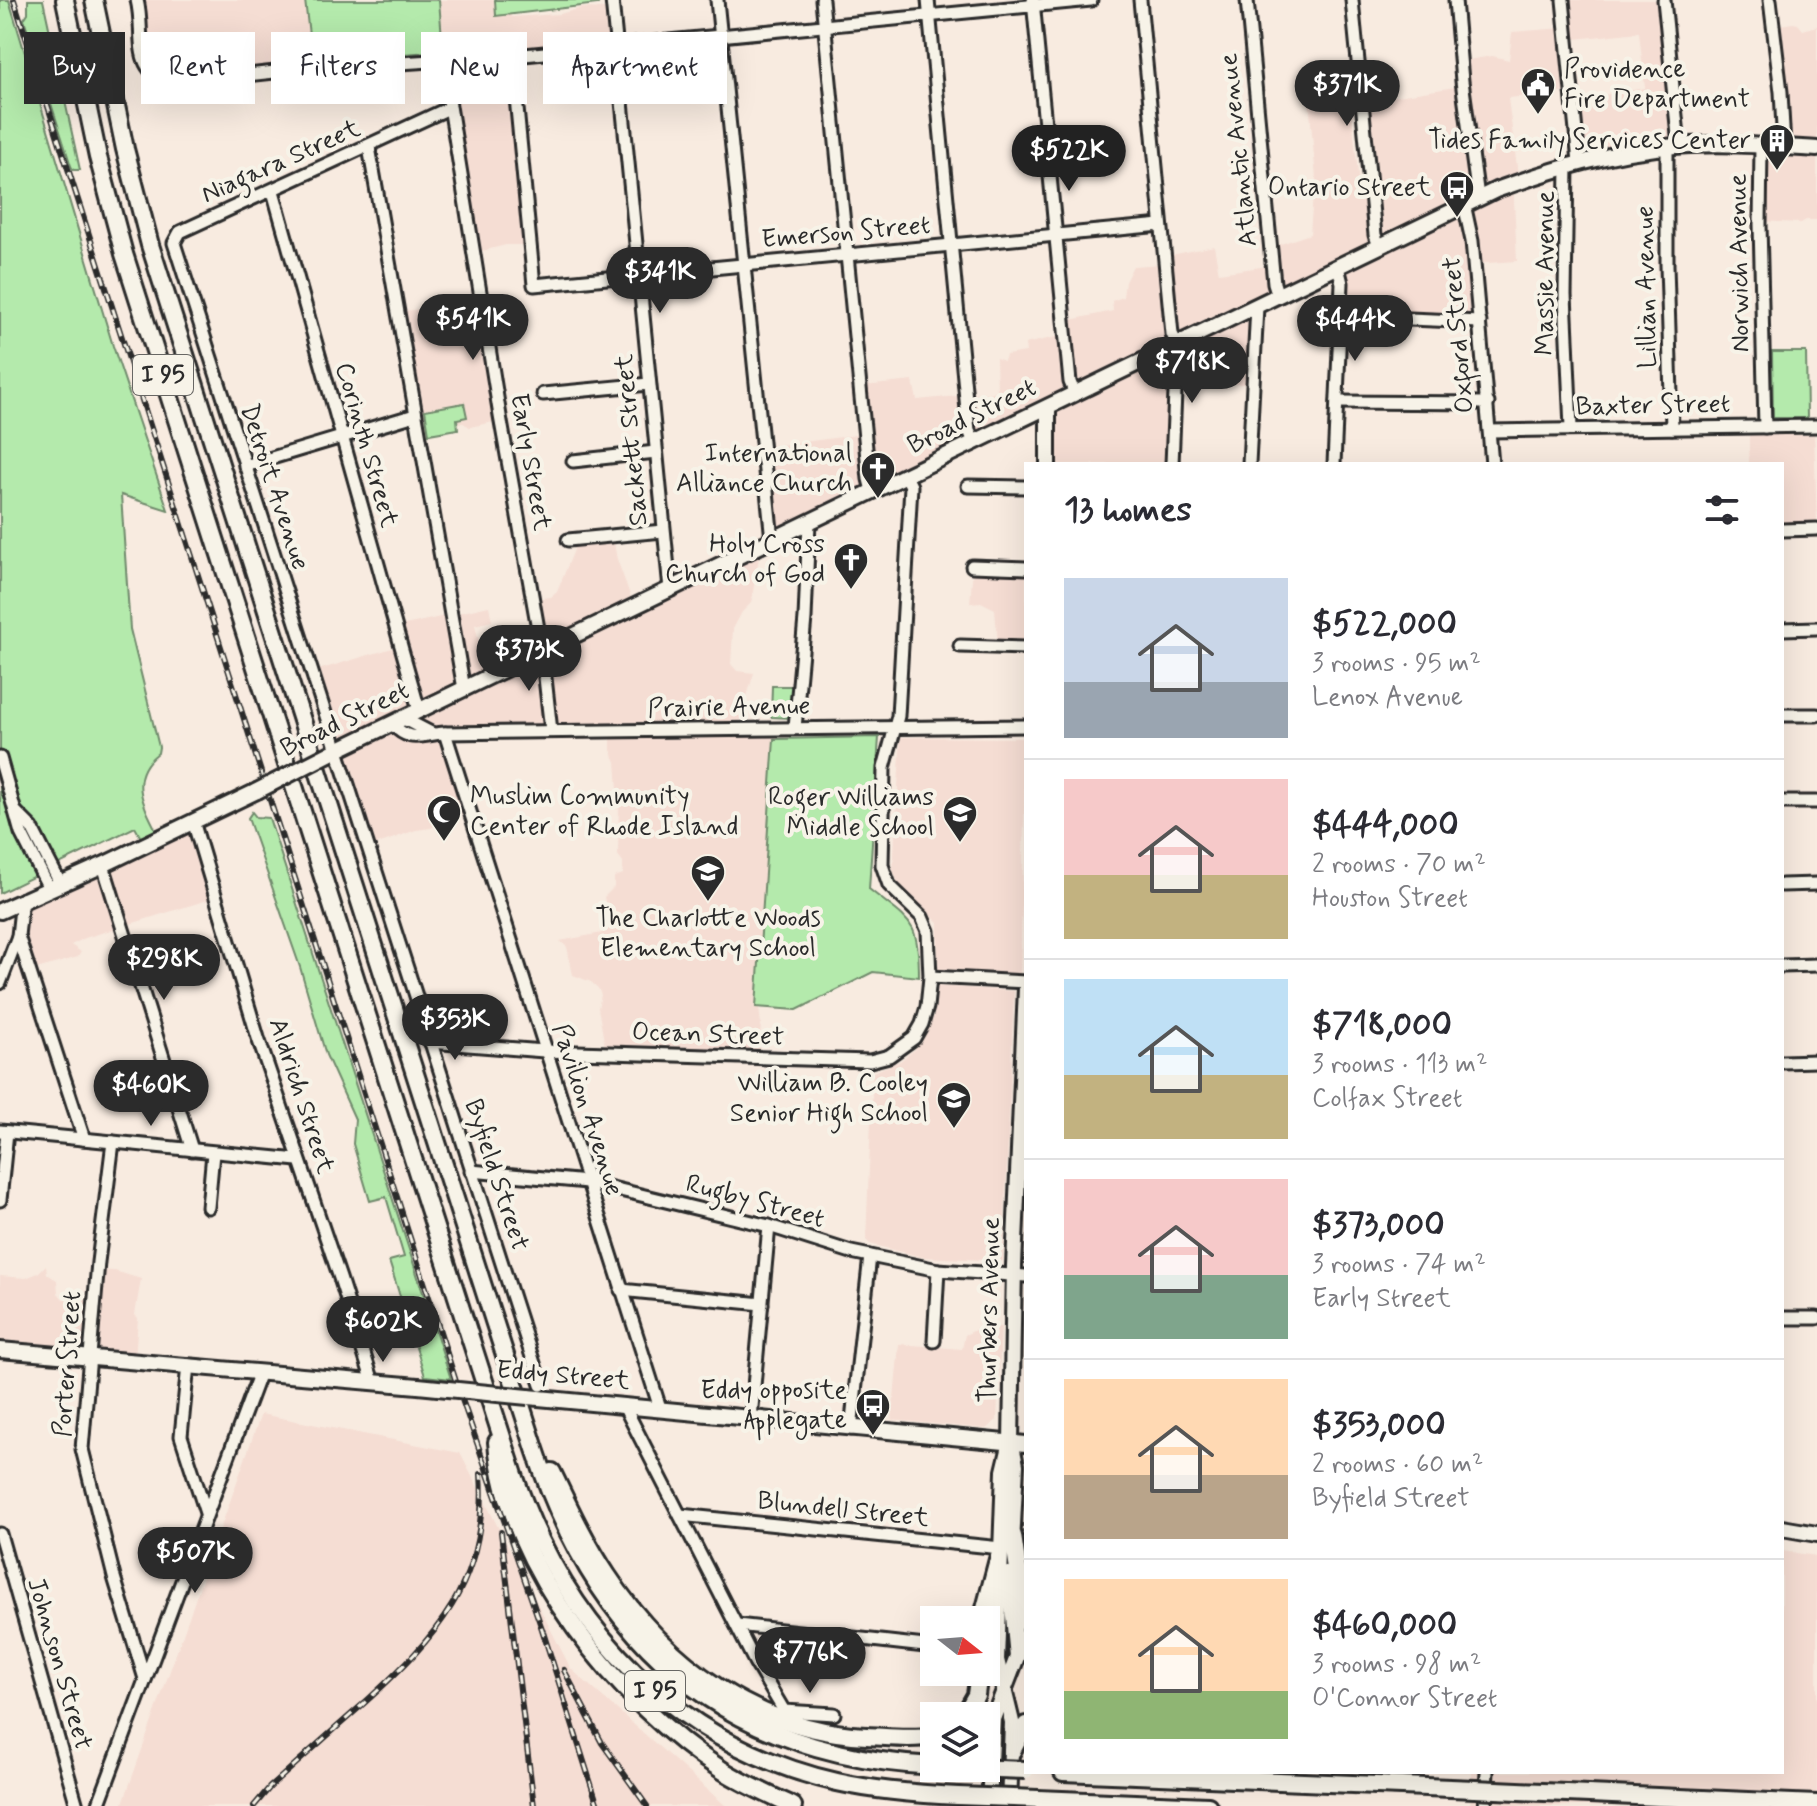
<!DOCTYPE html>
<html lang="en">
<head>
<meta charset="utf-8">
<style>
  body { margin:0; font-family:Mynerve,sans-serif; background:#f2f2f3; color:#2b2b33; height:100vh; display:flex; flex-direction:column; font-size:30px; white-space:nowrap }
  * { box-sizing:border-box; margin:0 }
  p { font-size:26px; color:#7c7c81 }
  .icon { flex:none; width:44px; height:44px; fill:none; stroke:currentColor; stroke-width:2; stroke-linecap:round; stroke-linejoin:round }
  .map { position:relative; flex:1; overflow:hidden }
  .panel { position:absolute; left:1024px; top:462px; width:760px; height:1312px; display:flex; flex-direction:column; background:#fff; border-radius:0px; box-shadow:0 8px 32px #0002 }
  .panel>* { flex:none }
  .hud { position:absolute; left:24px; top:32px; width:760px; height:72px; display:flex; gap:16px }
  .needle { width:52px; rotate:107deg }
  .tools { position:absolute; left:920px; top:1606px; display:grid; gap:16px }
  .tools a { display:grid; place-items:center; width:80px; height:80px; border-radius:0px; background:#fff; box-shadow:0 8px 32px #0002; font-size:40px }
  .price { position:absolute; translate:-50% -68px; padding:0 18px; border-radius:28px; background:#2b2b2b; color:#fff; font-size:26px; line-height:52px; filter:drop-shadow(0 2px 4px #0008) }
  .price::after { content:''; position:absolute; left:50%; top:48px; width:24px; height:18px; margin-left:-12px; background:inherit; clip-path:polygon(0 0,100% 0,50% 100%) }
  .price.active { background:#222; color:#fff }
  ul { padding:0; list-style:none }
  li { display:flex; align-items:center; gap:24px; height:200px; padding:0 40px }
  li+li { border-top:2px solid #e1e1e2 }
  li span { display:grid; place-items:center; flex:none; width:224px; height:160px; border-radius:0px; color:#555 }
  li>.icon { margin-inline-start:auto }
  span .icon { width:96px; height:96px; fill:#fffc; stroke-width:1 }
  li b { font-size:34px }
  h2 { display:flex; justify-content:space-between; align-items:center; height:96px; padding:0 40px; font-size:34px }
  .chip { padding:0 28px; border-radius:0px; background:#fff; box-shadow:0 8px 32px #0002; font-size:28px; line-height:72px }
  .chip.active { background:#2b2b2b; color:#fff }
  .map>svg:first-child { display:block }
</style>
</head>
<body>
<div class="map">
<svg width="1817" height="1806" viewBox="0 0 1817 1806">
  <rect width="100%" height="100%" fill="#f8ebe0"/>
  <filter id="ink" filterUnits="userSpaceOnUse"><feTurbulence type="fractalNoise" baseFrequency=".0125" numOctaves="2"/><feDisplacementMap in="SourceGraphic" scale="16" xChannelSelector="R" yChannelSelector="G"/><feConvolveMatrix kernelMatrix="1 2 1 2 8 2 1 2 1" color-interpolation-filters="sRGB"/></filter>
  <g filter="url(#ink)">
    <g fill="#f5ddd3">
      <path d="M138 0H309L314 69 178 83 148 68Z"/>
      <path d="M432 0H510L512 17 560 14 581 8 610 9 614 46 435 61Z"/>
      <path d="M1561 0H1664L1679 139 1578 157 1574 100 1645 88 1639 32 1566 40 1570 92 1508 98 1518 175 1513 179 1517 261 1473 264 1477 320 1341 317V262L1255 301 1249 384H1236L1217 381 1191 388 1177 387 1170 464H1046L1049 405 763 537 758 448 864 434 863 386 913 381 917 400 997 392 996 358 1004 361 1006 355 1026 352 1025 344 1061 336V322L1113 311 1112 301 1123 297 1125 282 1133 266 1161 264 1162 257 1214 246 1219 273 1268 266 1269 248 1310 234 1313 194 1317 190 1306 67 1347 63 1359 185H1364L1359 102 1462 86V61L1492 56 1509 60 1512 32 1563 28Z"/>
      <path d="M1793 23 1798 24 1803 30 1817 26V220H1806L1801 223 1761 221V142L1781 140 1773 26Z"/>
      <path d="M509 69 528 245H506L474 253 448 109Z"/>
      <path d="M480 300 498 421 470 427 463 423H452L439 432 416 435 397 312 428 308 435 301 448 306Z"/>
      <path d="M1749 435H1814L1817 522 1782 523V464H1749Z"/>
      <path d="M613 538 617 559 633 603 762 540 751 603 742 612 733 629 731 664 737 671 754 673 737 729 777 730 758 1002 761 1023 759 1057 606 1052 598 1008 601 995 598 988 591 982 573 975 567 947 560 941 602 933 603 925H606L609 918 604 897 614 887V877L623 874V862L618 855 619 803 616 762 611 750V732L446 730 468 812 446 818 431 828 416 830 370 847 308 673 396 647 392 628 489 606 492 621 475 625 483 658 531 636 526 600 551 597 557 592 574 550 573 542Z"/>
      <path d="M973 567 1026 569V647L998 645 995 609 981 602 970 603Z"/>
      <path d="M901 737 1026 738 1020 976 938 970V922L900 888 893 870Z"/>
      <path d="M189 818 214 898 85 938 71 945 81 952 78 957 23 973 14 948 26 902Z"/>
      <path d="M935 986 1014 991 1003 1261 922 1257 870 1244 866 1240 873 1072 900 1061 914 1050 924 1038 934 1016Z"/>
      <path d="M46 1265 47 1274 57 1280 58 1293 63 1299 91 1300 97 1270 115 1271 141 1279 135 1315 138 1318 135 1360 0 1350V1276L26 1278 38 1273Z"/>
      <path d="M983 1326 1001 1327 997 1420 986 1429 892 1420 899 1344 962 1349 965 1335Z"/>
      <path d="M261 1414 460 1453 571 1669 726 1806H122Z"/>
      <path d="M1782 1551 1817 1556V1806H1470L1472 1772H1782Z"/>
    </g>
    <g fill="#b4eaac" stroke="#708a6c" stroke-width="2">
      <path d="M0 0H9L113 346 168 510 121 495 130 629 159 747 158 753C128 776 142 803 157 832L142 840 135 827 0 893Z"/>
      <path d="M28 0H43L80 170H73L71 166 24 19 28 13Z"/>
      <path d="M305 0H439L443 51 312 61Z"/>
      <path d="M495 0H597L598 4 496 16Z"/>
      <path d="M1772 352H1806L1807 418H1773Z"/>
      <path d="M464 403 467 417 457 419 458 429 429 434 425 410Z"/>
      <path d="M772 686H792L791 718 771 717Z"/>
      <path d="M879 737 869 889C911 923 919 919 919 977L873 972 797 1010 756 1007 774 739Z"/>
      <path d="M252 812 256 817 269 818 451 1379 425 1376 389 1261 404 1257 386 1197 370 1201 353 1144 355 1119 326 1055 300 967 248 818Z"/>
    </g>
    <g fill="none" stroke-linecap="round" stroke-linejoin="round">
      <defs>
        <g id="minor">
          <path d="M137 0C146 36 129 73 175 83L293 70 524 55 1091 0"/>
          <path d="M612 0 670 589"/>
          <path d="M717 0 772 540"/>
          <path d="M822 0 869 479 872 491"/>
          <path d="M928 0 969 431 975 443"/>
          <path d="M1140 0 1172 334 1177 344 1172 464"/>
          <path d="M1247 0 1274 283 1278 296"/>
          <path d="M1352 0 1375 235 1379 246"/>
          <path d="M1455 0 1462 81 1478 197"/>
          <path d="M1563 0 1579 162"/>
          <path d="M1664 0 1679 145"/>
          <path d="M1770 0 1781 92 1784 146"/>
          <path d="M1033 1 1070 382 1075 394"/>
          <path d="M512 56 534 285 1161 225"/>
          <path d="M437 61 445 75 500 416 542 651 551 731"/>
          <path d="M449 108 180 232 174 243 541 1385"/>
          <path d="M1667 146V265L1672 428"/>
          <path d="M1761 146 1760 224 1765 427"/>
          <path d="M369 147 464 689"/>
          <path d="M1567 166 1565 295 1571 428"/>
          <path d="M273 191 419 710"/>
          <path d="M1464 204 1472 241 1492 464"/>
          <path d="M1339 316 1480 322"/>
          <path d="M543 394 649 384"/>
          <path d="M1337 402 1488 403"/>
          <path d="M1490 431 1817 426"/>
          <path d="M573 461 656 452"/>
          <path d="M1249 464 1257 306"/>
          <path d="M1334 464 1342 283 1338 267"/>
          <path d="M245 466 415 415"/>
          <path d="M968 486 1026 487"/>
          <path d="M1782 530 1817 529"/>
          <path d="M568 540 663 531"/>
          <path d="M972 566 1026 568"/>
          <path d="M1782 629 1817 628"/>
          <path d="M960 646 1026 648"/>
          <path d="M1782 715H1817"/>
          <path d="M404 719 431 733"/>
          <path d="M392 724C411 744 420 734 445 733L1026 726"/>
          <path d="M795 728 805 618 809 522"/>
          <path d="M445 733 660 1408"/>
          <path d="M0 758 21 833 49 888"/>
          <path d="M1782 802H1817"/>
          <path d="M16 812 32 828 60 883"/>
          <path d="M193 821 258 1038 340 1278 373 1382"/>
          <path d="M103 865 192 1150"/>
          <path d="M1782 885 1817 884"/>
          <path d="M18 936 84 1139"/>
          <path d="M1782 966 1817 965"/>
          <path d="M930 977 1026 982"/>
          <path d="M0 983 18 936 22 899"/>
          <path d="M430 1042 544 1051 870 1061 889 1056 914 1038 922 1024 927 1007 930 977 928 931 922 917 889 885 882 865 884 768 898 716 911 486 906 476"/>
          <path d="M1782 1062 1817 1061"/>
          <path d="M0 1131 298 1160"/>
          <path d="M113 1142 98 1262 82 1449 114 1577 145 1679"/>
          <path d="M471 1171 587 1182 769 1226 851 1252 938 1270 1026 1276"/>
          <path d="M0 1200 7 1132"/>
          <path d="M208 1207 213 1153"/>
          <path d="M621 1290 762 1304"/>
          <path d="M1782 1318H1817"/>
          <path d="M934 1341 938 1270"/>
          <path d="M188 1365 181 1436 206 1513"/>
          <path d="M624 1406 755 1662 784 1711 834 1714"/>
          <path d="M751 1418 769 1226"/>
          <path d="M851 1429 870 1256"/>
          <path d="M680 1515 1001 1548"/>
          <path d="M0 1534 77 1806"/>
          <path d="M737 1625 934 1647"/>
          <path d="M98 1806 260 1372"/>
          <path d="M1485 1806 1487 1772"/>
        </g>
        <g id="major">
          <path d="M1048 464V407"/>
          <path d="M331 753 1496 190C1554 169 1613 151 1675 146 1722 142 1770 146 1817 149"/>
          <path d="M0 911 103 865 257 791"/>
          <path d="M0 1350 418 1386"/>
          <path d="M528 1397 1026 1444"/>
          <path d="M1782 1528 1817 1534"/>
          <path d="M1012 1545 1016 1465 1012 1446"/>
          <path d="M989 1806 993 1719 1017 1657 1009 1574"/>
          <path d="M1009 1806 1012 1722 997 1660 1004 1471 1011 1442 1014 1266 1026 988"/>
        </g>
        <g id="highway">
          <path d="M65 0 98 157 124 254 514 1475C566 1629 676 1745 837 1782 877 1791 918 1794 958 1796"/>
          <path d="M94 0 125 149 150 245 535 1449C598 1644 726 1756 934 1766"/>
          <path d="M497 1442C507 1566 620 1705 722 1770 744 1784 769 1795 793 1806"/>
          <path d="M552 1472C569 1507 585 1542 607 1575 666 1665 757 1731 867 1736 889 1737 912 1740 934 1736"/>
          <path d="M1013 1536 1026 1622"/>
          <path d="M982 1620 1001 1548"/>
          <path d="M964 1716 976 1695 979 1672"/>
          <path d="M1012 1751 1026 1725"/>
          <path d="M1063 1772 1475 1789"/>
          <path d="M1496 1790 1817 1804"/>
          <path d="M1038 1799 1208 1806"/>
        </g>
      </defs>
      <use href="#minor" stroke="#2b2b2b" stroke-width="17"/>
      <use href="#major" stroke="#2b2b2b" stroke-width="20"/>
      <use href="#highway" stroke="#2b2b2b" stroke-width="22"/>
      <use href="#minor" stroke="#f7f3e8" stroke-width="11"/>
      <use href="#major" stroke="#f7f3e8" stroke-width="14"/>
      <use href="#highway" stroke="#f7f3e8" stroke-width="16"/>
      <defs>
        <g id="rail">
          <path d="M14 0 459 1391 542 1629 598 1806"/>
          <path d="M501 1532 534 1806"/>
          <path d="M564 1670 602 1743 647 1806"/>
          <path d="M254 1806 270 1787C300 1760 331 1732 362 1705 436 1638 489 1581 481 1474"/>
        </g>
      </defs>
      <use href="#rail" stroke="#2b2b2b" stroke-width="6"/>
      <use href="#rail" stroke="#f7f3e8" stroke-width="3" stroke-dasharray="9" stroke-linecap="butt"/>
      <defs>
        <g id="major-bridge">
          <path d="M257 791 331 753"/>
          <path d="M418 1386 528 1397"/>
        </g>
        <g id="highway-bridge">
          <path d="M971 1768 1026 1770"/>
          <path d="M1475 1789 1496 1790"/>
          <path d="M958 1796 1038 1799"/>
        </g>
      </defs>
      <use href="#major-bridge" stroke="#2b2b2b" stroke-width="20" stroke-linecap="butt"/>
      <use href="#highway-bridge" stroke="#2b2b2b" stroke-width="22" stroke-linecap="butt"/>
      <use href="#major-bridge" stroke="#f7f3e8" stroke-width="14"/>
      <use href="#highway-bridge" stroke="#f7f3e8" stroke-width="16"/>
    </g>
  </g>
  <defs>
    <symbol id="civic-pin" viewBox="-11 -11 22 30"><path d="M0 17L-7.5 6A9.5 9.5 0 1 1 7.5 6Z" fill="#2b2b2b" stroke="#f7f3e8"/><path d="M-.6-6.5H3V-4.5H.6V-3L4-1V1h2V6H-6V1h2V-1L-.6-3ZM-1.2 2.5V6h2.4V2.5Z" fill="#fff"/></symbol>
    <symbol id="building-pin" viewBox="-11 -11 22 30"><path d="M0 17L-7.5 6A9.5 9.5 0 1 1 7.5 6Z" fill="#2b2b2b" stroke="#f7f3e8"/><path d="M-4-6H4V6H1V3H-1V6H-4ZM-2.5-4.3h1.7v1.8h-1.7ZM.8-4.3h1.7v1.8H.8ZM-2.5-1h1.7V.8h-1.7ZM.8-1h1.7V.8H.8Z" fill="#fff"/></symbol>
    <symbol id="bus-pin" viewBox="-11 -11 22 30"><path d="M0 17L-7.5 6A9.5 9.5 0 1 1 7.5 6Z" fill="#2b2b2b" stroke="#f7f3e8"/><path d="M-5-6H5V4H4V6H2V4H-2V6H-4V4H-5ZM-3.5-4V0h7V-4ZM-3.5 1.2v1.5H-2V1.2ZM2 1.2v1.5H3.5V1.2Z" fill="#fff"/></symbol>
    <symbol id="church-pin" viewBox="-11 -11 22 30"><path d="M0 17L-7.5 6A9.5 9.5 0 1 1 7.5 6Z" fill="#2b2b2b" stroke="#f7f3e8"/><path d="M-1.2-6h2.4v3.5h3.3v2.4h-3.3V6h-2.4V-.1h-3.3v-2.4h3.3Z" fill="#fff"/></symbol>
    <symbol id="mosque-pin" viewBox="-11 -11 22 30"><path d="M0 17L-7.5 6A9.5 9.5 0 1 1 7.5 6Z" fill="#2b2b2b" stroke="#f7f3e8"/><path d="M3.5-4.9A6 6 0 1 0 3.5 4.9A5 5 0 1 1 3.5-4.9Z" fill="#fff"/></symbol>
    <symbol id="school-pin" viewBox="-11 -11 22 30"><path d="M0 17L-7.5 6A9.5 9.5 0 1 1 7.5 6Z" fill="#2b2b2b" stroke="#f7f3e8"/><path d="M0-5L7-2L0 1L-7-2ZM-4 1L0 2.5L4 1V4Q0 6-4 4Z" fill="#fff"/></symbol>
  </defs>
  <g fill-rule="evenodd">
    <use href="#civic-pin" x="1518" y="65" width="40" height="54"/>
    <use href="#building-pin" x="1757" y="121" width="40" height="54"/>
    <use href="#bus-pin" x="1437" y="168" width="40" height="54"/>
    <use href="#church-pin" x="858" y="449" width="40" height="54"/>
    <use href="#church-pin" x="831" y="540" width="40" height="54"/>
    <use href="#mosque-pin" x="424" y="792" width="40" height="54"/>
    <use href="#school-pin" x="940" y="793" width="40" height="54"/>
    <use href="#school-pin" x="688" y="852" width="40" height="54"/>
    <use href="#school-pin" x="934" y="1079" width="40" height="54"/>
    <use href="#bus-pin" x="853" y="1386" width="40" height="54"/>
  </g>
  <g text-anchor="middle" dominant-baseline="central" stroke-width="8" stroke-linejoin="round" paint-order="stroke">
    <g fill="#f7f3e8" stroke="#686764" stroke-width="2">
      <rect x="133" y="355" width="60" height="40" rx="6"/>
      <rect x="625" y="1671" width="60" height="40" rx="6"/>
    </g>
    <g font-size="24" font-weight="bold" fill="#2b2b2b">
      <text x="163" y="375">I 95</text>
      <text x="655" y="1691">I 95</text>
    </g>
    <g font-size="26" fill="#2b2b2b" stroke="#f7f3e8" text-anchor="end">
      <text x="1564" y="70" text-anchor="start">Providence<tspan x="1564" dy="30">Fire Department</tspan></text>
      <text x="1751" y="141">Tides Family Services Center</text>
      <text x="1431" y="188">Ontario Street</text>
      <text x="852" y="454">International<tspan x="852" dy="30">Alliance Church</tspan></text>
      <text x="825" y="545">Holy Cross<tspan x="825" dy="30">Church of God</tspan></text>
      <text x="470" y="797" text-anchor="start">Muslim Community<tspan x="470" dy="30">Center of Rhode Island</tspan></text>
      <text x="934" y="798">Roger Williams<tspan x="934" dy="30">Middle School</tspan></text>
      <text x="708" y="919" text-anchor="middle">The Charlotte Woods<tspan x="708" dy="30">Elementary School</tspan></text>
      <text x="928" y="1084">William B. Cooley<tspan x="928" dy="30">Senior High School</tspan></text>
      <text x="847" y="1391">Eddy opposite<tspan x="847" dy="30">Applegate</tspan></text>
    </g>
    <g font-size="26" fill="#2b2b2b" stroke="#f7f3e8">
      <text transform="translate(1239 150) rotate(-96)">Atlantic Avenue</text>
      <text transform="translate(281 162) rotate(-24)">Niagara Street</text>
      <text transform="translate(846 233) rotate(-5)">Emerson Street</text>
      <text transform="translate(1740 263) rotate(-91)">Norwich Avenue</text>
      <text transform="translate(1546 273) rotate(-90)">Massie Avenue</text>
      <text transform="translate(1647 287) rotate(-91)">Lillian Avenue</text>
      <text transform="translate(1459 335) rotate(-95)">Oxford Street</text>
      <text transform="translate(1653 406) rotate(-1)">Baxter Street</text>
      <text transform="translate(972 417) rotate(-26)">Broad Street</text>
      <text transform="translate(632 440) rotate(-95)">Sackett Street</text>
      <text transform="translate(366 445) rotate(74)">Corinth Street</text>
      <text transform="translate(530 462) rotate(80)">Early Street</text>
      <text transform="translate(274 487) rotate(72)">Detroit Avenue</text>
      <text transform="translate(729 708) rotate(-1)">Prairie Avenue</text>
      <text transform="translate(345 720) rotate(-26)">Broad Street</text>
      <text transform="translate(708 1035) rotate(2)">Ocean Street</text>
      <text transform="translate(301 1096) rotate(72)">Aldrich Street</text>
      <text transform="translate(587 1110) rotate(72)">Pavilion Avenue</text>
      <text transform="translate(496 1175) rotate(72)">Byfield Street</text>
      <text transform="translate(755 1202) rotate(15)">Rugby Street</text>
      <text transform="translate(990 1310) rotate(-89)">Thurbers Avenue</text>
      <text transform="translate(68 1364) rotate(-86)">Porter Street</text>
      <text transform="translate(563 1376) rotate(5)">Eddy Street</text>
      <text transform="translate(843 1510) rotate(6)">Blundell Street</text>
      <text transform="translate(59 1664) rotate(74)">Johnson Street</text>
    </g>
  </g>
</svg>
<div class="tools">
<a><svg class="needle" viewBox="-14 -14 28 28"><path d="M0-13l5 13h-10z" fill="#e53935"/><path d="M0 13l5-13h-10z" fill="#7c7c81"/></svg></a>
<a><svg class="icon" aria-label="layers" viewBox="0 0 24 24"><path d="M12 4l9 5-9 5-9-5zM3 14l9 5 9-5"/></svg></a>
</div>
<b class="price" style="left:1347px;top:128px">$371K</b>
<b class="price active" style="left:1069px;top:193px">$522K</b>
<b class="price" style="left:660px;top:315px">$341K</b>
<b class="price" style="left:473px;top:362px">$541K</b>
<b class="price" style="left:1355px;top:363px">$444K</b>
<b class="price" style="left:1192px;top:405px">$718K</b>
<b class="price" style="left:529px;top:693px">$373K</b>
<b class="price" style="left:164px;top:1002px">$298K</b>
<b class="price" style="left:455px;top:1062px">$353K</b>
<b class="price" style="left:151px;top:1128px">$460K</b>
<b class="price" style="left:383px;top:1364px">$602K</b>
<b class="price" style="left:195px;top:1595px">$507K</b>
<b class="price" style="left:810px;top:1695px">$776K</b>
<div class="hud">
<a class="chip active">Buy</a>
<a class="chip">Rent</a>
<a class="chip">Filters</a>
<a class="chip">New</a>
<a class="chip">Apartment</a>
</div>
<section class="panel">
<h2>13 homes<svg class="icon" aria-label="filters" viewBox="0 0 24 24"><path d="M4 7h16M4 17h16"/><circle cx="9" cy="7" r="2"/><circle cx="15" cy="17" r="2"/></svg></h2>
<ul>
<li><span style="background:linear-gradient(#c9d6e8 65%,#9aa5b1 0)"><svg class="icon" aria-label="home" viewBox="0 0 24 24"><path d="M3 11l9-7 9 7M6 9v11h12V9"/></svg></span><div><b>$522,000</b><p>3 rooms · 95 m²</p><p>Lenox Avenue</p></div></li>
<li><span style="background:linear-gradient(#f6c9c9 60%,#c2b280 0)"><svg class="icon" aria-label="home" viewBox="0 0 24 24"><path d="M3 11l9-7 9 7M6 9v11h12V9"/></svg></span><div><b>$444,000</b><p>2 rooms · 70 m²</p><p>Houston Street</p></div></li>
<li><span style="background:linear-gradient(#bfe0f5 60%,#c2b280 0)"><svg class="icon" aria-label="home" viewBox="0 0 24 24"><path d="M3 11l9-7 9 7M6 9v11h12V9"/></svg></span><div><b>$718,000</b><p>3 rooms · 113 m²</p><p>Colfax Street</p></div></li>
<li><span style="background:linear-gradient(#f6c9c9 60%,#7fa58c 0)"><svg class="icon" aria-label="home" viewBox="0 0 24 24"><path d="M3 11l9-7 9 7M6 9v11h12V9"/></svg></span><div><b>$373,000</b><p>3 rooms · 74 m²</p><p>Early Street</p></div></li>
<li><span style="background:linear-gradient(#ffd9b3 60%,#b9a48a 0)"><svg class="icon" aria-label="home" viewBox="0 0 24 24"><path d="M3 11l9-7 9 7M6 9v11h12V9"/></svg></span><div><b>$353,000</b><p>2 rooms · 60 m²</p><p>Byfield Street</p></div></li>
<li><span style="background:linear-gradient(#ffd9b3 70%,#8fb573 0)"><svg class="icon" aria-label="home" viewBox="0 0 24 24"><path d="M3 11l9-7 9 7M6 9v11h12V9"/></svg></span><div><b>$460,000</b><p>3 rooms · 98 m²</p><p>O'Connor Street</p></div></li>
</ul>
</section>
</div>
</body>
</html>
